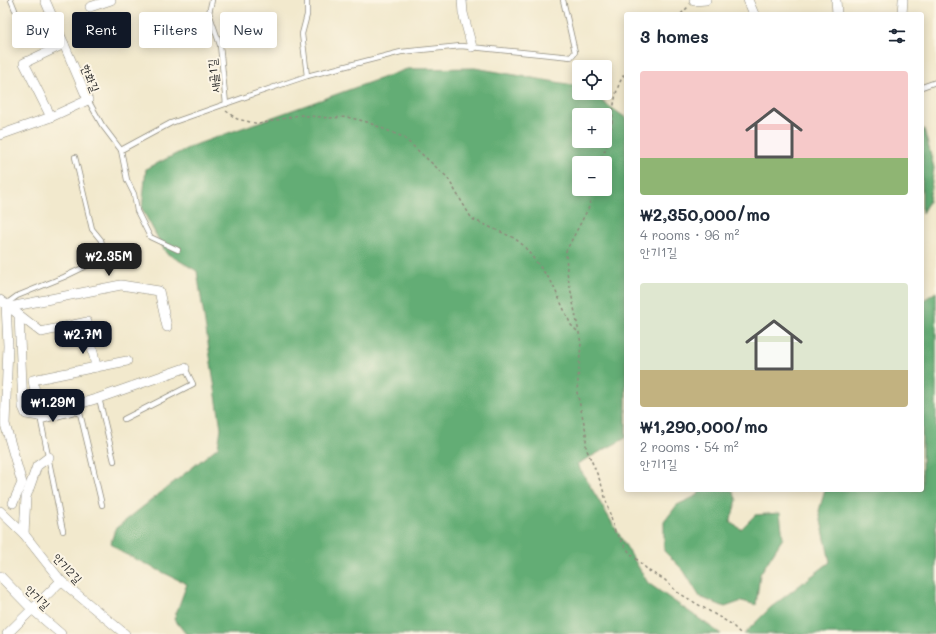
<!DOCTYPE html>
<html lang="en">
<head>
<meta charset="utf-8">
<style>
  body { margin:0; font-family:Mali,"Poor Story",sans-serif; background:#f2f2f3; color:#1f2937; height:100vh; display:flex; flex-direction:column; font-size:15px; white-space:nowrap }
  * { box-sizing:border-box; margin:0 }
  p { font-size:13px; color:#747a83 }
  .icon { flex:none; width:22px; height:22px; fill:none; stroke:currentColor; stroke-width:2; stroke-linecap:round; stroke-linejoin:round }
  .map { position:relative; flex:1; overflow:hidden }
  .drawer { position:absolute; left:624px; top:12px; width:300px; height:480px; display:flex; flex-direction:column; background:#fff; border-radius:4px; box-shadow:0 2px 10px #0003 }
  .drawer>* { flex:none }
  .banner { position:absolute; left:12px; top:12px; width:380px; height:36px; display:flex; gap:8px }
  .fabs { position:absolute; left:572px; top:60px; display:grid; gap:8px }
  .fabs a { display:grid; place-items:center; width:40px; height:40px; border-radius:4px; background:#fff; box-shadow:0 2px 10px #0003; font-size:20px }
  .price { position:absolute; translate:-50% -34px; padding:0 9px; border-radius:8px; background:#111827; color:#fff; font-size:13px; line-height:26px; filter:drop-shadow(0 1px 2px #0008) }
  .price::after { content:''; position:absolute; left:50%; top:24px; width:12px; height:9px; margin-left:-6px; background:inherit; clip-path:polygon(0 0,100% 0,50% 100%) }
  .price.current { background:#222; color:#fff }
  ul { padding:0; list-style:none }
  li { display:grid; align-content:center; gap:8px; height:212px; padding:0 16px }
  li span { display:grid; place-items:center; height:124px; border-radius:4px; color:#555 }
  li>.icon { margin-inline-start:auto }
  span .icon { width:72px; height:72px; fill:#fffc; stroke-width:1 }
  li b { font-size:17px }
  h2 { display:flex; justify-content:space-between; align-items:center; height:48px; padding:0 16px; font-size:17px }
  .tag { padding:0 14px; border-radius:4px; background:#fff; box-shadow:0 2px 10px #0003; font-size:14px; line-height:36px }
  .tag.current { background:#111827; color:#fff }
  .map>svg:first-child { display:block }
</style>
</head>
<body>
<div class="map">
<svg width="936" height="634" viewBox="0 0 936 634">
  <rect width="100%" height="100%" fill="#fcf5e5"/>
  <filter id="ink" filterUnits="userSpaceOnUse"><feTurbulence type="fractalNoise" baseFrequency=".025" numOctaves="2"/><feDisplacementMap in="SourceGraphic" scale="8" xChannelSelector="R" yChannelSelector="G"/><feConvolveMatrix kernelMatrix="1 2 1 2 8 2 1 2 1" color-interpolation-filters="sRGB"/></filter>
  <filter id="wash" filterUnits="userSpaceOnUse"><feTurbulence type="fractalNoise" baseFrequency=".012" numOctaves="4" result="noise"/><feDisplacementMap in="SourceGraphic" scale="16" xChannelSelector="R" yChannelSelector="G"/><feGaussianBlur stdDeviation="0.9" result="paint"/><feColorMatrix in="noise" values="0 0 0 0 0 0 0 0 0 0 0 0 0 0 0 0 0 1.4 0 .05"/><feComposite in="paint" operator="in"/></filter>
  <g filter="url(#wash)">
    <rect width="100%" height="100%" fill="#f2e9cd"/>
    <g fill="#64ad75" stroke="#486c50" fill-rule="evenodd">
      <path d="M475 68 579 86V93H590L626 118V438L577 464 648 583 721 634H186L174 619 187 584 121 552 111 543 115 529 218 447 221 428 197 271 166 253 142 209 146 169 192 146 407 69ZM579 115H605V141H579ZM579 163H605V189H579Z"/>
      <path d="M922 129H924L934 168 929 201 922 213Z"/>
      <path d="M936 292V634H744L770 608 830 562 819 511 825 490H922V301Z"/>
      <path d="M700 490H732L737 500 730 522 741 529 755 515 780 513 783 538 760 574 756 605 742 601 725 607 700 597 684 571 664 551V522L677 505 698 495Z"/>
    </g>
  </g>
  <g filter="url(#ink)">
    <g fill="none" stroke-linecap="round" stroke-linejoin="round">
      <defs>
        <g id="service">
          <path d="M11 0 15 10"/>
          <path d="M212 0 209 13 220 45 226 104"/>
          <path d="M307 76 302 34 307 15V0"/>
          <path d="M922 87 936 82"/>
          <path d="M88 100 102 125 121 150 127 180 134 194 137 211 150 237 178 250"/>
          <path d="M121 150 171 123 251 95 307 76 401 52 461 46 571 57 575 52 563 0"/>
          <path d="M6 304 17 296 64 277 105 257 101 240 92 229 75 157"/>
          <path d="M99 398 114 461"/>
          <path d="M124 419 193 384 185 368"/>
          <path d="M63 531 41 421 74 412 80 413 102 505"/>
        </g>
        <g id="minor">
          <path d="M462 0 463 13 472 47"/>
          <path d="M748 0 754 14"/>
          <path d="M836 0 837 14"/>
          <path d="M694 1 706 0"/>
          <path d="M90 7 111 0"/>
          <path d="M902 14 903 0"/>
          <path d="M51 117 24 63 64 44"/>
          <path d="M0 135 51 117 88 100 45 0"/>
          <path d="M0 300 41 332 87 322 96 367 33 380 39 416"/>
          <path d="M6 304 8 346 5 424 22 483 13 503"/>
          <path d="M10 307 121 285 159 291 167 327"/>
          <path d="M19 315 23 407 26 414 39 416 99 398 185 368"/>
          <path d="M96 367 127 361"/>
          <path d="M0 511 24 534 61 581 125 634"/>
          <path d="M24 534 26 497 37 466 49 457"/>
          <path d="M0 576 32 609 61 634"/>
          <path d="M7 634 61 581"/>
        </g>
      </defs>
      <use href="#service" stroke="#8e8a7c" stroke-width="6"/>
      <use href="#minor" stroke="#8e8a7c" stroke-width="10"/>
      <g stroke="#8e8a7c" stroke-width="1.5" stroke-dasharray="3 3" stroke-linecap="butt">
        <path d="M681 14 688 7"/>
        <path d="M226 111 237 119 259 124 299 115 330 118 347 117 367 122 403 137 447 177 472 219 514 238 523 245 551 281 571 325 579 333"/>
        <path d="M599 163C603 154 608 145 610 136 614 115 612 90 626 72"/>
        <path d="M592 189 589 207 566 251 567 272 581 343 577 392 586 432V448L601 483 615 532 630 553 649 571 665 580 677 592 731 624 741 634"/>
      </g>
      <use href="#service" stroke="#fff" stroke-width="4.5"/>
      <use href="#minor" stroke="#fff" stroke-width="9"/>
    </g>
  </g>
  <g text-anchor="middle" dominant-baseline="central" stroke-width="4" stroke-linejoin="round" paint-order="stroke">
    <g font-size="12" fill="#2b2b2b" stroke="#fcf5e5">
      <text transform="translate(213 76) rotate(-96)">새골1길</text>
      <text transform="translate(91 78) rotate(68)">한화길</text>
      <text transform="translate(68 568) rotate(47)">안기2길</text>
      <text transform="translate(38 597) rotate(44)">안기길</text>
    </g>
  </g>
</svg>
<div class="fabs">
<a><svg class="icon" aria-label="locate" viewBox="0 0 24 24"><circle cx="12" cy="12" r="6"/><path d="M12 2v4M12 18v4M2 12h4M18 12h4"/></svg></a>
<a>+</a>
<a>−</a>
</div>
<b class="price current" style="left:109px;top:277px">₩2.35M</b>
<b class="price" style="left:83px;top:355px">₩2.7M</b>
<b class="price" style="left:53px;top:423px">₩1.29M</b>
<div class="banner">
<a class="tag">Buy</a>
<a class="tag current">Rent</a>
<a class="tag">Filters</a>
<a class="tag">New</a>
</div>
<section class="drawer">
<h2>3 homes<svg class="icon" aria-label="filters" viewBox="0 0 24 24"><path d="M4 7h16M4 17h16"/><circle cx="9" cy="7" r="2"/><circle cx="15" cy="17" r="2"/></svg></h2>
<ul>
<li><span style="background:linear-gradient(#f6c9c9 70%,#8fb573 0)"><svg class="icon" aria-label="home" viewBox="0 0 24 24"><path d="M3 11l9-7 9 7M6 9v11h12V9"/></svg></span><div><b>₩2,350,000/mo</b><p>4 rooms · 96 m²</p><p>안기1길</p></div></li>
<li><span style="background:linear-gradient(#dfe7d0 70%,#c2b280 0)"><svg class="icon" aria-label="home" viewBox="0 0 24 24"><path d="M3 11l9-7 9 7M6 9v11h12V9"/></svg></span><div><b>₩1,290,000/mo</b><p>2 rooms · 54 m²</p><p>안기1길</p></div></li>
</ul>
</section>
</div>
</body>
</html>
